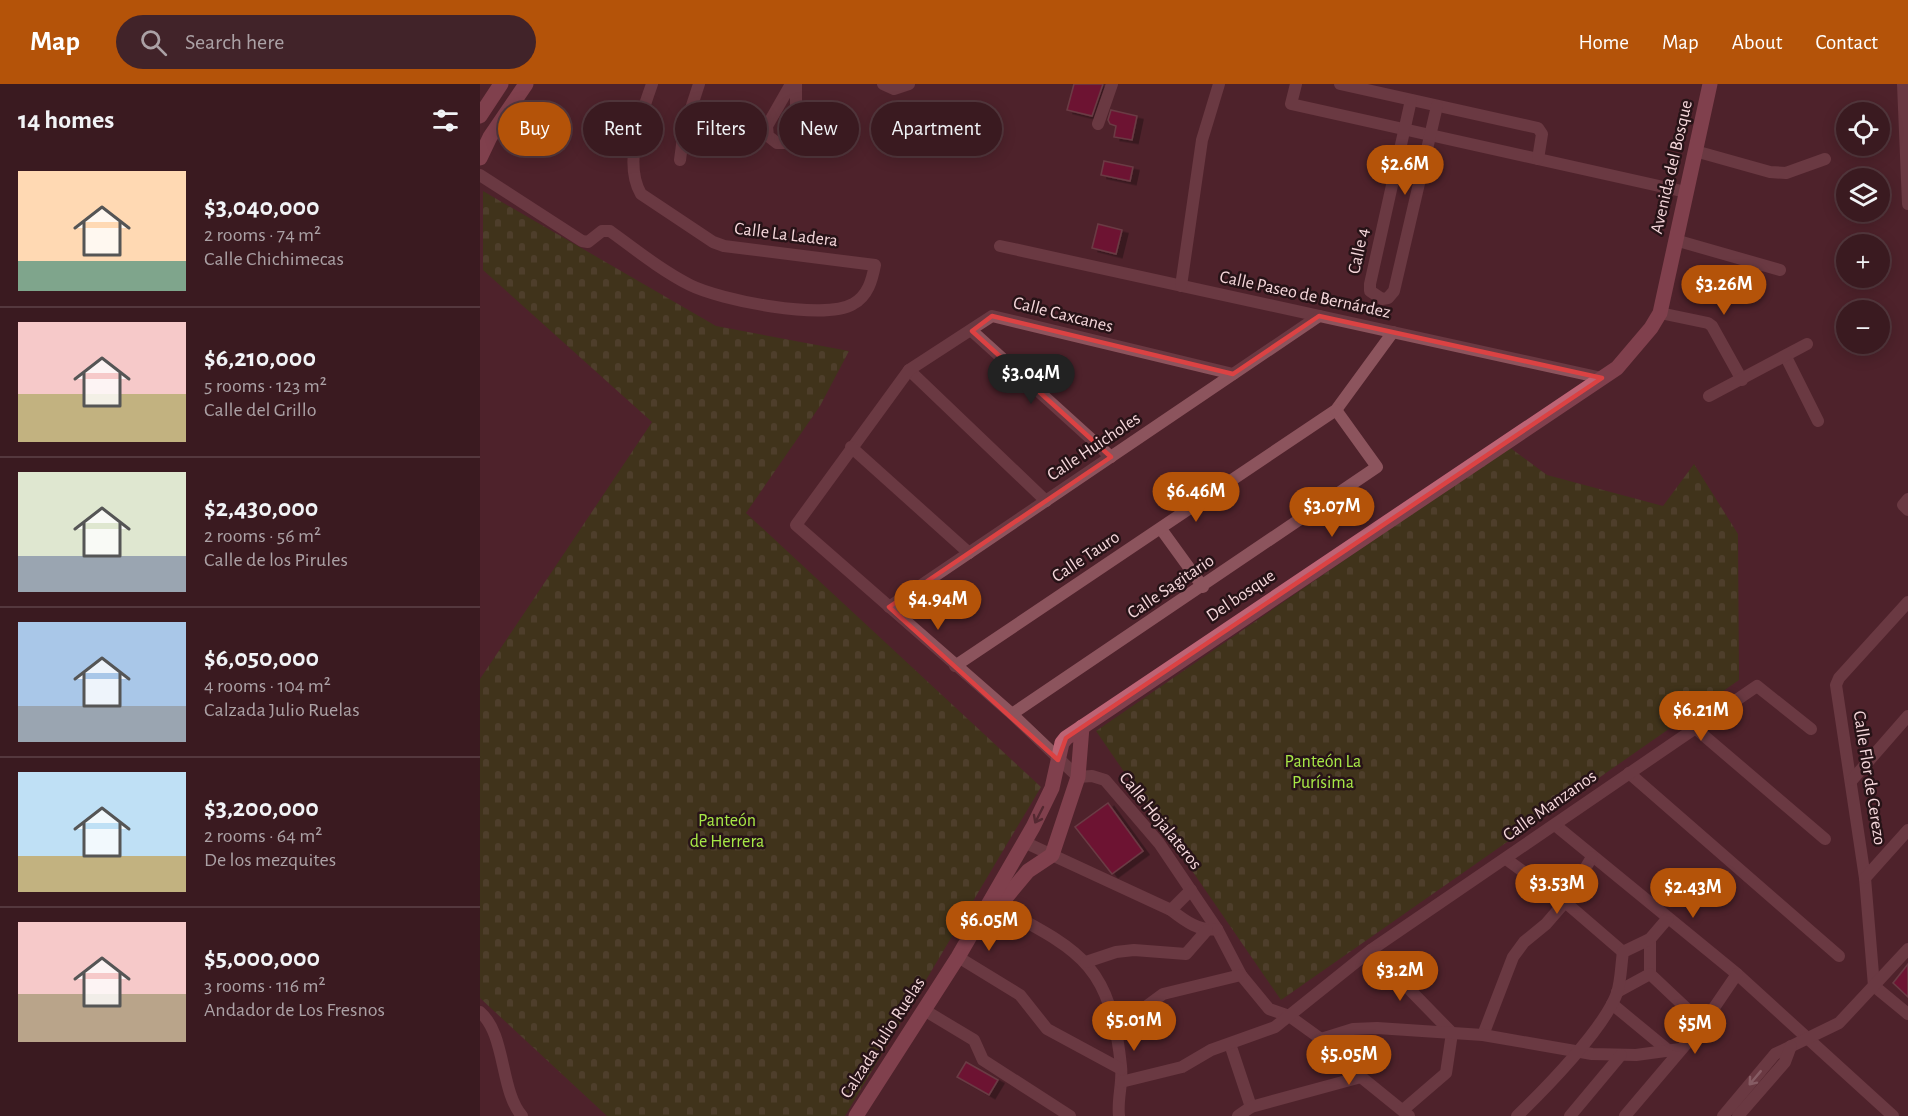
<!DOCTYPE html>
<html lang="en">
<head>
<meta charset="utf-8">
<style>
  body { margin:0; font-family:"Alegreya Sans",sans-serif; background:#412329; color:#f1f3f6; height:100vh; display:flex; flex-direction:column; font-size:22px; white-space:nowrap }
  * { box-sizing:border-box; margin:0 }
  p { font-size:20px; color:#aba1a5 }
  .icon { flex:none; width:33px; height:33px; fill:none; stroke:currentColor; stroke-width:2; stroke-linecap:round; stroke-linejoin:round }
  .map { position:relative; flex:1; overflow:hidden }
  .panel { display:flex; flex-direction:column; background:#3a1a20; width:480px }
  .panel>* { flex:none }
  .top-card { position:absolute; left:18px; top:18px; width:570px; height:54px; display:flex; gap:12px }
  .buttons { position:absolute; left:1356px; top:18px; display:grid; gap:12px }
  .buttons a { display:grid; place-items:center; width:54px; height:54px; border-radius:50%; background:#3a1a20; box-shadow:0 3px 15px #0003,0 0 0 2px #54383e; font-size:30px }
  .price { position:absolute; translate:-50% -51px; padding:0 14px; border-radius:21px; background:#b45309; color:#fff; font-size:20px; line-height:39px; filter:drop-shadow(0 2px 3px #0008) }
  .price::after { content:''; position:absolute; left:50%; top:36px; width:18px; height:14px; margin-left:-9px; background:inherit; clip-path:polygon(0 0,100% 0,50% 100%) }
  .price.selected { background:#222; color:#fff }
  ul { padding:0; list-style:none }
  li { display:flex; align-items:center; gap:18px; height:150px; padding:0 18px }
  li+li { border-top:2px solid #54383e }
  li span { display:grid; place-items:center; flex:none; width:168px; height:120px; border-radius:0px; color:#555 }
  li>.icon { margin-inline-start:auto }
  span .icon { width:72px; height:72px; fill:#fffc; stroke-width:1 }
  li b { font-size:26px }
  h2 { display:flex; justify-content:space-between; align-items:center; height:72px; padding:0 18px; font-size:26px }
  .pill { padding:0 21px; border-radius:27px; background:#3a1a20; box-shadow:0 3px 15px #0003,0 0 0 2px #54383e; font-size:21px; line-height:54px }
  .pill.selected { background:#b45309; color:#fff }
  header { display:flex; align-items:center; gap:36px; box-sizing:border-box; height:84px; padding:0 30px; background:#b45309; color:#fff }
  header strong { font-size:28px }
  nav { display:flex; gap:33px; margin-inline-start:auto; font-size:21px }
  .search { width:420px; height:54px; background:#412329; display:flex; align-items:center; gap:15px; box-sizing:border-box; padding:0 21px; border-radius:33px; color:#aba1a5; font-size:22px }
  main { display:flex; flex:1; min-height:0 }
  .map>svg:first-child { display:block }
</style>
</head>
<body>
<header>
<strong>Map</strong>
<div class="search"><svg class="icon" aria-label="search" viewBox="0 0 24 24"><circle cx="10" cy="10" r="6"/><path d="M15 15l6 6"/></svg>Search here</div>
<nav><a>Home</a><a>Map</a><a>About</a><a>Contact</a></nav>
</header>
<main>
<section class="panel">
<h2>14 homes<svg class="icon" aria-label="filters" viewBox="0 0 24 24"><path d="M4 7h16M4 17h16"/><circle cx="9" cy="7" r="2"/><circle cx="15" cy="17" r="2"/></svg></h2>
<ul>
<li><span style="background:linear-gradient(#ffd9b3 75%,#7fa58c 0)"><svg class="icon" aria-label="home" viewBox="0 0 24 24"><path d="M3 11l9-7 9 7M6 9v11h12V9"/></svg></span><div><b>$3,040,000</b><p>2 rooms · 74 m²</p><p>Calle Chichimecas</p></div></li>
<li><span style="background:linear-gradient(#f6c9c9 60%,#c2b280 0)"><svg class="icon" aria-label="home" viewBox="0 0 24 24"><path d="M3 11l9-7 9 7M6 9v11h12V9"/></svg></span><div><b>$6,210,000</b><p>5 rooms · 123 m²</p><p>Calle del Grillo</p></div></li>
<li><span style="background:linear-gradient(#dfe7d0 70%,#9aa5b1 0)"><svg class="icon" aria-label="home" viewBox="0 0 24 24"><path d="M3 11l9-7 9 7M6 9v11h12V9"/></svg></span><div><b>$2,430,000</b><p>2 rooms · 56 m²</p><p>Calle de los Pirules</p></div></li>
<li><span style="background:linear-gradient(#a9c7e8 70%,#9aa5b1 0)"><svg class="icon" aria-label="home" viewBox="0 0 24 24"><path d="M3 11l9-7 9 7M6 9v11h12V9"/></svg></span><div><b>$6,050,000</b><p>4 rooms · 104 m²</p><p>Calzada Julio Ruelas</p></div></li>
<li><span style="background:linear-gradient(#bfe0f5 70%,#c2b280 0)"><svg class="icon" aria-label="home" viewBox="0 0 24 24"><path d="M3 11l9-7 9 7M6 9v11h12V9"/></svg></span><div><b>$3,200,000</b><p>2 rooms · 64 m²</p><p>De los mezquites</p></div></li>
<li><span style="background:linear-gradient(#f6c9c9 60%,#b9a48a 0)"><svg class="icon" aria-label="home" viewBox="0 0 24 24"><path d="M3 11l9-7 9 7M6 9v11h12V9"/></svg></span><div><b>$5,000,000</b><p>3 rooms · 116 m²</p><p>Andador de Los Fresnos</p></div></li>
</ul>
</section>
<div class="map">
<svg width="1428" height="1032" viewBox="0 0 1428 1032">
  <defs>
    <pattern id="cemetery-stones" width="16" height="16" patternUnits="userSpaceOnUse" patternTransform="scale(1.5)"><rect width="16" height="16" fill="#2f4707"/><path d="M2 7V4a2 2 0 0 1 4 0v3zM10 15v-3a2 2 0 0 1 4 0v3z" fill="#4e612b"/></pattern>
    <filter id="shadow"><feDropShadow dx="6" dy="3.5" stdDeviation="0" flood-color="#0009"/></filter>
  </defs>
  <rect width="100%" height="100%" fill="#4e222b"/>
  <g fill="url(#cemetery-stones)">
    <path d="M3 107 236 242 369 267 340 322 266 429 561 703 365 1032H127L0 914V595L172 338 3 186Z"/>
    <path d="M1029 363 1067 391 1183 422 1214 380 1258 450 1259 596 801 916 616 647Z"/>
  </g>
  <g fill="#93043b" stroke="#8d5a63" stroke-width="1.5" filter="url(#shadow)">
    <path d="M594 0H623L612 32 587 26Z"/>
    <path d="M631 26 657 32 652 56 634 53 636 42 630 40 628 36Z"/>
    <path d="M624 77 653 83 650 97 621 91Z"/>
    <path d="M618 140 642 146 636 170 612 164Z"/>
    <path d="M628 719 663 767 632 790 595 743Z"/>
    <path d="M1428 880V913L1413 899Z"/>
    <path d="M486 978 518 996 509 1011 477 993Z"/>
  </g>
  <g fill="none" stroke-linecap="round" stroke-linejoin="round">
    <g stroke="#8c545d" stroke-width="12">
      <path d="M311 0 287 42 288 52 297 59H308L316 51V0"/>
      <path d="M403 0 414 5 429 0"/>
      <path d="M816 0 811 20 1206 108"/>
      <path d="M860 0 1058 44 1062 50 1058 75"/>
      <path d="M1423 0 1428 120"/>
      <path d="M931 16 890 200V207L902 215 908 214 914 207 957 22"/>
      <path d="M618 40 632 0"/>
      <path d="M1215 67 1290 88 1306 89 1345 75"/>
      <path d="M200 76 204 46 219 0"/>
      <path d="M0 91 102 157 108 158 122 147H130C156 166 181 186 210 201 240 216 344 237 373 220 388 212 392 196 395 181L244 162 233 158 161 110C143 79 161 31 172 0"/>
      <path d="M1195 156 1300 186"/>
      <path d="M520 162 1122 294"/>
      <path d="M701 202 722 56 739 0"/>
      <path d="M1180 229 1228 239 1232 242 1262 296"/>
      <path d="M492 247 631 373"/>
      <path d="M1306 273 1338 337"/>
      <path d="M429 286 566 417"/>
      <path d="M753 290 512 232 429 286 316 441 532 630 598 693 612 692 625 696 679 759 737 845 761 891 789 925 809 932 841 955 881 993 929 1032"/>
      <path d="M1229 312 1327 260"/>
      <path d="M371 363 489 469"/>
      <path d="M1428 415 1423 421 1428 426"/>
      <path d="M681 445 723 503"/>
      <path d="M1428 518 1359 594 1356 601 1385 794 1394 902 1428 930"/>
      <path d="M409 523 839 232"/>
      <path d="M475 582 856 326 913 248"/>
      <path d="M532 630 897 383 856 326"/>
      <path d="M1215 644 1345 755"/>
      <path d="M1149 689 1359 872"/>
      <path d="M1372 696 1428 632"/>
      <path d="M1075 741 1257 890 1413 1032"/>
      <path d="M544 758 691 826C705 837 720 848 737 845"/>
      <path d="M1026 775 1085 818 1143 868"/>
      <path d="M1385 794 1428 746"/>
      <path d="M511 819C598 866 630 876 641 982 643 999 637 1015 639 1032"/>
      <path d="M691 826 711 806"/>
      <path d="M891 866 972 949 966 989 923 1026"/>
      <path d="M478 873 540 911 567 945 641 985"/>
      <path d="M606 878 636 868 654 866 706 870 727 846"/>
      <path d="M1170 890V855"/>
      <path d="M1137 908 1170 890 1223 940"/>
      <path d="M1132 920 1189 967"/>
      <path d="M444 926 494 956 503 976 590 1032"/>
      <path d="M0 928C26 950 20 1007 42 1032"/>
      <path d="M634 933 664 924 683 910 761 891"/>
      <path d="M1003 951 1033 873 1044 858 1066 840 1085 818 1112 773"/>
      <path d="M841 955 873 945 897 944 1003 951 1112 970 1156 971 1200 965"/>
      <path d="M750 960 771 1023"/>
      <path d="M641 998 702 983 731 966 795 943 891 866 1277 602 1331 645"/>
      <path d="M758 1032 771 1023 881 993"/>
      <path d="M1037 1032C1065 1005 1124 945 1137 909 1141 897 1141 881 1143 868L1170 855 1188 834"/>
      <path d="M1090 1032 1141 971"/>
      <path d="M1145 1032 1223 940 1257 890"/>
      <path d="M1243 1032 1295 970 1359 939 1428 865"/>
      <path d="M1258 1032 1305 978 1311 962"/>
    </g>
    <g stroke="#bd6475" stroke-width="15">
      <path d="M0 32 21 0"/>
      <path d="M0 74 10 53 46 0"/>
      <path d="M513 829 548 787 572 771 598 693 602 643"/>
      <path d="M376 1032 478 873 553 743 572 704 582 659 586 654 1137 284 1171 244 1180 229 1230 0"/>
    </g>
  </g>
  <defs><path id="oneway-shaft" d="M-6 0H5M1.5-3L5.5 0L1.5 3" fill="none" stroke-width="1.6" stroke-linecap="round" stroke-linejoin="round" transform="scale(1.5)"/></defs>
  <use stroke="#5c2f38" href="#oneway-shaft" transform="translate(559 731) rotate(117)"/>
  <use stroke="#cba3a9" href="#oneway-shaft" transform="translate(1275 994) rotate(130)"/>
  <path d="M0 0H1428V1032H0ZM512 232 753 290 839 232 1122 294 586 654 578 676 409 523 631 373 492 247Z" fill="#4e222b" fill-opacity=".55" fill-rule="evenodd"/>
  <path fill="none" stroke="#db4243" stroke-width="4.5" stroke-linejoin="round" d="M512 232 753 290 839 232 1122 294 586 654 578 676 409 523 631 373 492 247Z"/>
  <g text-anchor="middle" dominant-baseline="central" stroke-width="5" stroke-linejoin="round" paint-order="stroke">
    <g font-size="18" fill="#f5d7db" stroke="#271317">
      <text transform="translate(1192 83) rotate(-77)">Avenida del Bosque</text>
      <text transform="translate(306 151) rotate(7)">Calle La Ladera</text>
      <text transform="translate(879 167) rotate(-78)">Calle 4</text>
      <text transform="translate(825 211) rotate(12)">Calle Paseo de Bernárdez</text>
      <text transform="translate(583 231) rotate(14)">Calle Caxcanes</text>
      <text transform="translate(614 363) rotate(-34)">Calle Huicholes</text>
      <text transform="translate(606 473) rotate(-34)">Calle Tauro</text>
      <text transform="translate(691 503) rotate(-34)">Calle Sagitario</text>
      <text transform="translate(761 512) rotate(-34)">Del bosque</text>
      <text transform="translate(1389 694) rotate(81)">Calle Flor de Cerezo</text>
      <text transform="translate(1070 722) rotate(-35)">Calle Manzanos</text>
      <text transform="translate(680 737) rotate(51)">Calle Hojalateros</text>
      <text transform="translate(403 954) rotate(-57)">Calzada Julio Ruelas</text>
    </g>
    <g font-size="18" fill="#a7e847" stroke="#271317">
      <text x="843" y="678">Panteón La<tspan x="843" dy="21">Purísima</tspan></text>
      <text x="247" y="737">Panteón<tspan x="247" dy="21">de Herrera</tspan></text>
    </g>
  </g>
</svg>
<div class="buttons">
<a><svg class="icon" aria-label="locate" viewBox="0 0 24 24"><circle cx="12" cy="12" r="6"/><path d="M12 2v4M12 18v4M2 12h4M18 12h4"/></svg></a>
<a><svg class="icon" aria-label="layers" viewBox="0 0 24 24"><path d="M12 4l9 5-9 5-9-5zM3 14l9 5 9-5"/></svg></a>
<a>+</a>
<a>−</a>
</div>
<b class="price" style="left:925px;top:112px">$2.6M</b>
<b class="price" style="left:1244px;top:232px">$3.26M</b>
<b class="price selected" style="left:551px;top:321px">$3.04M</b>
<b class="price" style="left:716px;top:439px">$6.46M</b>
<b class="price" style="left:852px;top:454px">$3.07M</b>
<b class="price" style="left:458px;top:547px">$4.94M</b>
<b class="price" style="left:1221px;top:658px">$6.21M</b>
<b class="price" style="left:1077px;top:831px">$3.53M</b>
<b class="price" style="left:1213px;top:835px">$2.43M</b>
<b class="price" style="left:509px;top:868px">$6.05M</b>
<b class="price" style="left:920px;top:918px">$3.2M</b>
<b class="price" style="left:654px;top:968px">$5.01M</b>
<b class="price" style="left:1215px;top:971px">$5M</b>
<b class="price" style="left:869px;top:1002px">$5.05M</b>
<div class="top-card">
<a class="pill selected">Buy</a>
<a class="pill">Rent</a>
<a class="pill">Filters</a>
<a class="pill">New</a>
<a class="pill">Apartment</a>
</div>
</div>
</main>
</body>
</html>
